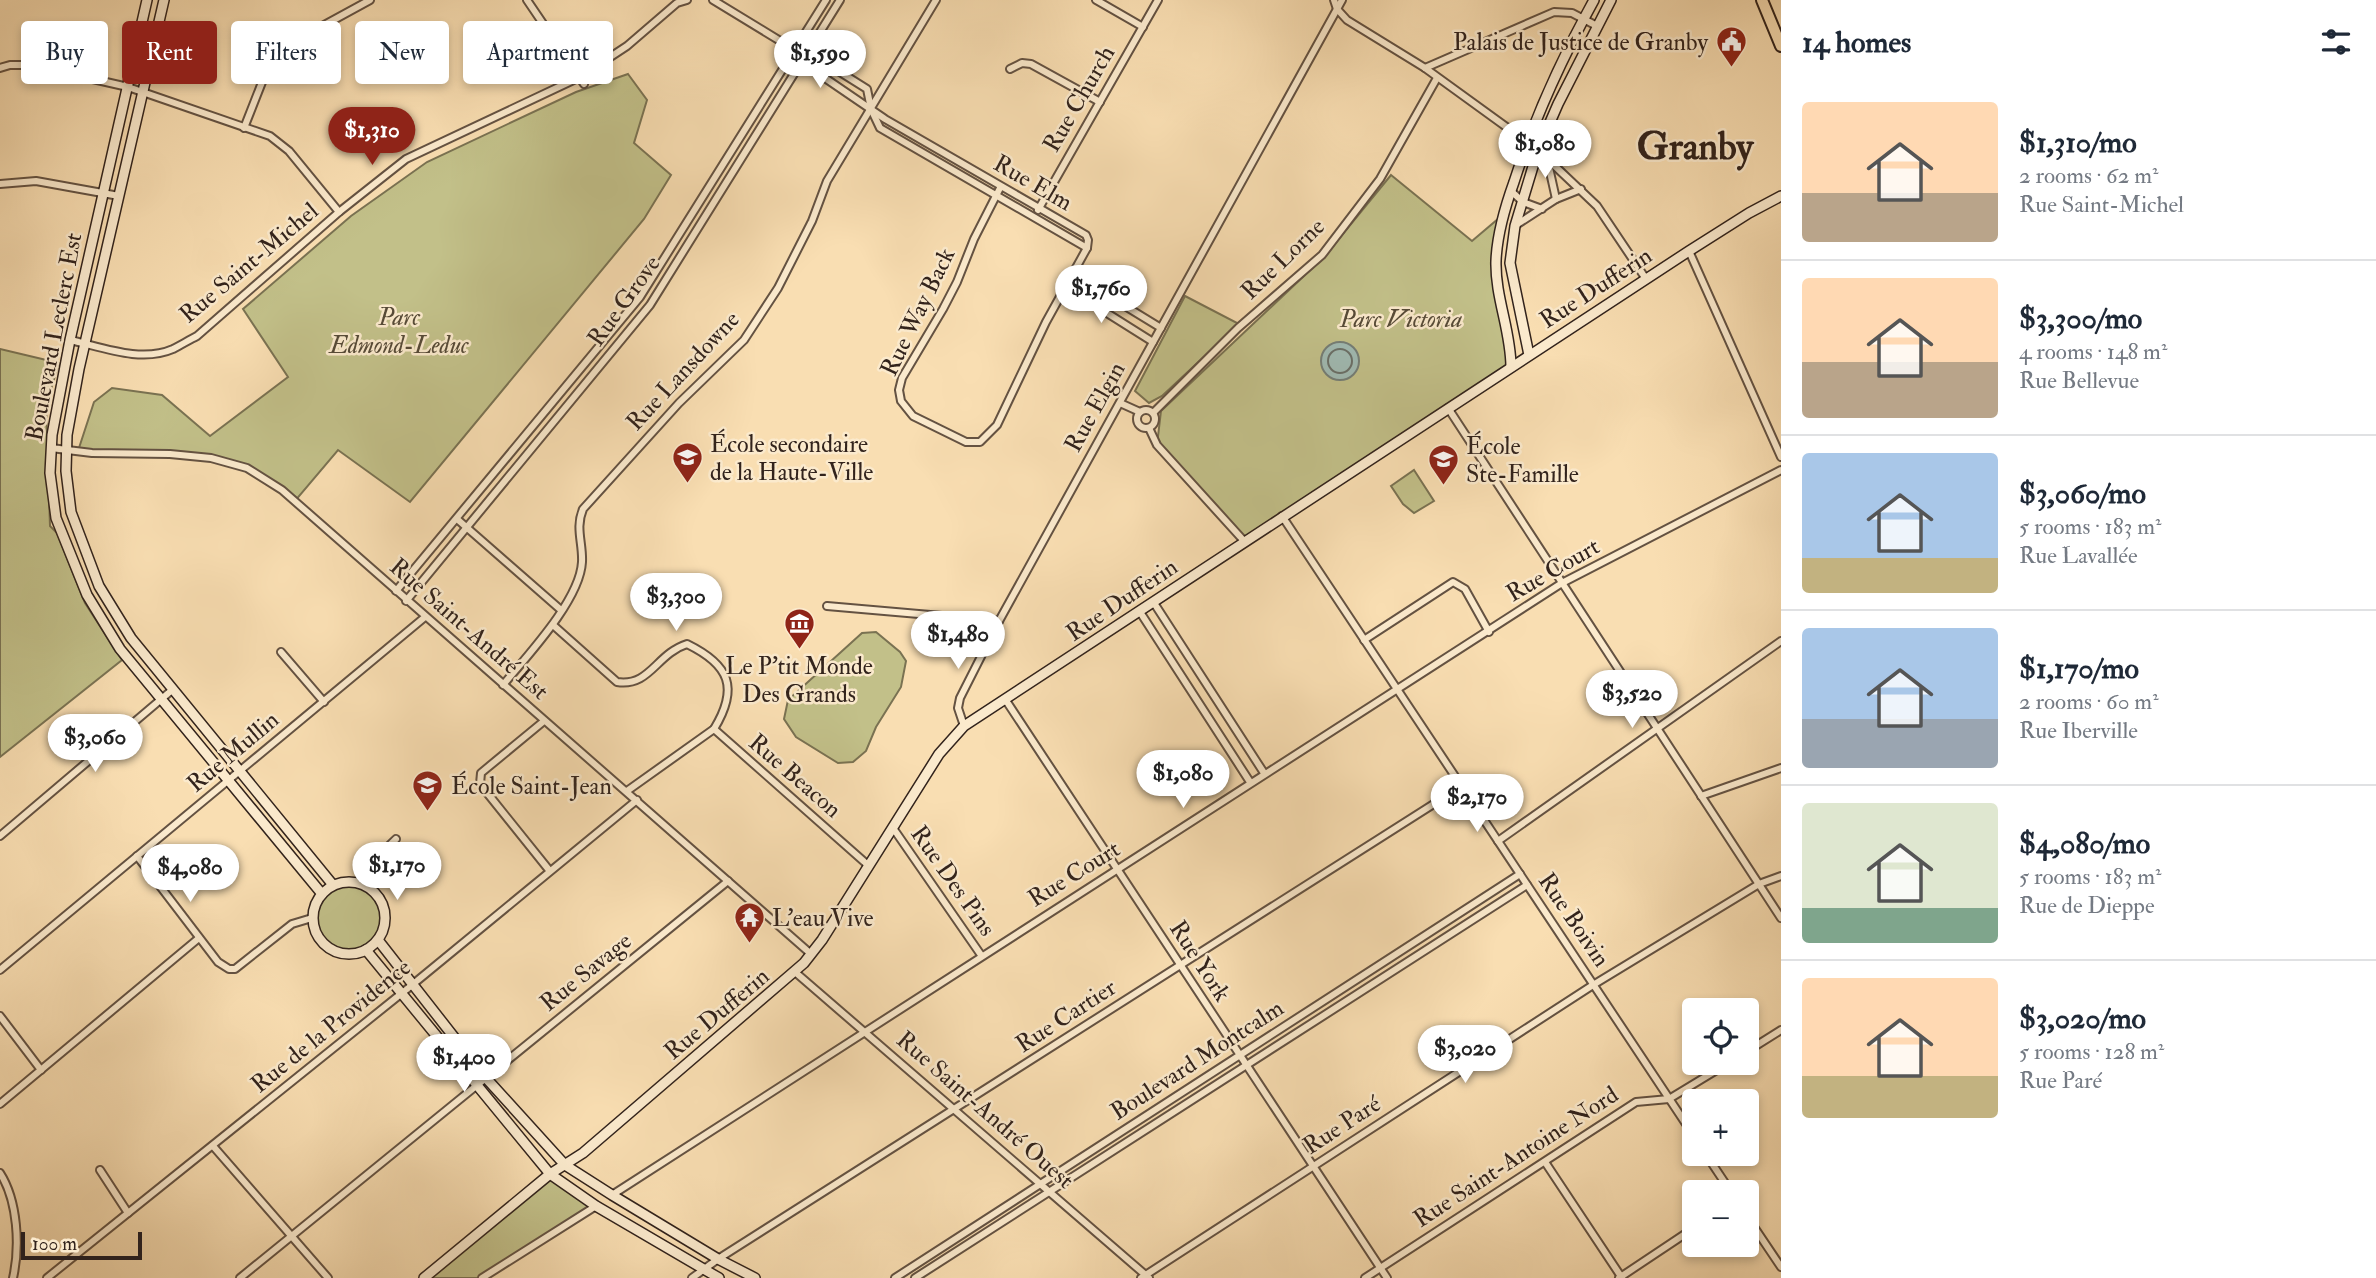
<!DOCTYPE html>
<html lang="en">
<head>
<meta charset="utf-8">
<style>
  body { margin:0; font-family:"IM FELL Double Pica",serif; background:#f6f6f7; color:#1f2937; height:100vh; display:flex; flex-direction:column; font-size:26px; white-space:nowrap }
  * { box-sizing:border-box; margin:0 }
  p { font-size:23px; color:#747a83 }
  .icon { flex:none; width:38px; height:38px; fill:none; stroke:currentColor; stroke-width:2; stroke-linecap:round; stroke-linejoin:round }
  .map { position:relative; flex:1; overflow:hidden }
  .details { display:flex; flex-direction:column; background:#fff; width:595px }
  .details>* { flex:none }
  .hud { position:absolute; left:21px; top:21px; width:665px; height:63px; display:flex; gap:14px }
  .controls { position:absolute; left:1682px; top:998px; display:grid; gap:14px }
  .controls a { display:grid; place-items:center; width:77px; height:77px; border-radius:7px; background:#fff; box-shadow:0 4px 10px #0003; font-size:35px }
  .scale { position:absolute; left:21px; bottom:18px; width:121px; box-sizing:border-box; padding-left:7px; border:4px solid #32231c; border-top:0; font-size:19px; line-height:24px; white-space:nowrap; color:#32231c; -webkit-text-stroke:5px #fbeacd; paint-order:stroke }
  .price { position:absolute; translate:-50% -60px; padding:0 16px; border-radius:24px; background:#fff; color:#222; font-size:23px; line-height:46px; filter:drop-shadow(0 2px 4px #0008) }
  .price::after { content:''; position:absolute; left:50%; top:42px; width:21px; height:16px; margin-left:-10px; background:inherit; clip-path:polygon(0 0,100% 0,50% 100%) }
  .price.selected { background:#8f2418; color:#fff }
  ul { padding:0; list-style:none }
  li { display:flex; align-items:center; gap:21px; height:175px; padding:0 21px }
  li+li { border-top:2px solid #e0e1e3 }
  li span { display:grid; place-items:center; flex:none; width:196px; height:140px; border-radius:7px; color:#555 }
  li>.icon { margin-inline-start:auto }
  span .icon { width:84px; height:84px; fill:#fffc; stroke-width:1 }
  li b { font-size:30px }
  h2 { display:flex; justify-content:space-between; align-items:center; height:84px; padding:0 21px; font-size:30px }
  .chip { padding:0 24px; border-radius:7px; background:#fff; box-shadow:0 4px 10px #0003; font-size:24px; line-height:63px }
  .chip.selected { background:#8f2418; color:#fff }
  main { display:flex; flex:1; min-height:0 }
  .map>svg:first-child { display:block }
</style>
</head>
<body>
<main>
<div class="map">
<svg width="1781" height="1278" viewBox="0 0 1781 1278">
  <rect width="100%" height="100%" fill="#f9deb2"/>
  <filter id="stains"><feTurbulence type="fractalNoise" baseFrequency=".00286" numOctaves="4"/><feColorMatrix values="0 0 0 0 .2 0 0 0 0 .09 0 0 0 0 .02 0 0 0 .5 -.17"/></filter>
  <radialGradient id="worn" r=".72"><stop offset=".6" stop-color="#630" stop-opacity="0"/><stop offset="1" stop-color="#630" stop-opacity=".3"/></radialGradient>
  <g fill="#c2c089" stroke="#7a7252" stroke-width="2">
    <path d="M628 74 647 100 634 143 671 175 644 219 410 502 338 450 295 501 247 468 211 458 78 451 94 402 112 388 162 395 210 436 288 377 243 309 351 216 427 162 576 92Z"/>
    <path d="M1391 175 1472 241 1498 219 1493 264 1511 365 1244 541 1157 445 1161 411 1324 257Z"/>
    <path d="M1185 296 1239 324 1162 396 1149 403 1135 391Z"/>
    <path d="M0 349 59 363 46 405 50 526 57 533 85 603 122 660 0 757Z"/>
    <path d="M1414 470 1434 501 1414 513 1403 504 1391 486Z"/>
    <path d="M876 632 900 652 906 661 901 687 876 727 866 751 853 762 838 763 796 737 784 719 788 700 862 633Z"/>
    <circle cx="349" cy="918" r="36"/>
    <path d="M550 1174 592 1205 481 1278H425Z"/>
  </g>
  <circle fill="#a0bbb4" stroke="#747e77" stroke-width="2" cx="1340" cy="361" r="19"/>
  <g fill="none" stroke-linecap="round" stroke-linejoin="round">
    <circle stroke="#696f68" stroke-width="2" cx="1340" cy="361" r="12"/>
    <defs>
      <g id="street">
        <path d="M527 0 584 84"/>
        <path d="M713 0 795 50 808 52 867 89 871 109 880 128 1087 248"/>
        <path d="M1096 0 1143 27"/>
        <path d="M1334 0 1337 9 1347 20 1425 68 1527 142"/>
        <path d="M795 50 803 63 885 119 1086 235 1088 240 1087 248 1046 322 997 425 980 442H966L913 416 901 401 899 390 902 378 943 309 957 282 974 239 1001 186"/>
        <path d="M0 68 10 65H31L128 87 270 136 289 151 339 212"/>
        <path d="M1425 68 1554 12 1572 13 1597 26"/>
        <path d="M1010 69 1022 63 1031 64 1100 102"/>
        <path d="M244 128 270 62 284 47 370 0"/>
        <path d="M1538 150 1597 206 1646 279"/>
        <path d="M1548 163 1556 199"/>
        <path d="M0 184 36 181 119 196"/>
        <path d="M1511 191 1523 202 1542 209"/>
        <path d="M1038 210 1158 0"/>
        <path d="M1516 225 1556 199 1581 189"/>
        <path d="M1689 251 1781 457"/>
        <path d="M1071 273 1161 328"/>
        <path d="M1064 286 1153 342"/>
        <path d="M70 340C102 347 141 363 173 349 181 345 189 340 197 336L339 212 406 159 580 77 627 46 677 3 687 0"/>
        <path d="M1120 403 1140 412"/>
        <path d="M1448 408 1781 918"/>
        <circle cx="1146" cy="419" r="9"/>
        <path d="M1153 413 1238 328 1322 255 1380 179 1437 78"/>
        <path d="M1149 428 1157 445 1244 541"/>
        <path d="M51 448 92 453 170 454 211 458 247 468 282 490 811 954"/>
        <path d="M1282 516 1694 1136"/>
        <path d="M457 519 561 610"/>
        <path d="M396 591 640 297 826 0"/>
        <path d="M406 601 650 305 840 0"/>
        <path d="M1154 603 1264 773"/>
        <path d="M827 606 999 621"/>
        <path d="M1140 612 1250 782"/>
        <path d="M553 625 617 682C650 687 656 654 687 644 730 665 739 688 714 729"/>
        <path d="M1364 640 1453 582 1465 589 1489 632"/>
        <path d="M281 652 324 702"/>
        <path d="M503 685C527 656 580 600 582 562 583 543 575 528 583 509L679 403 744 340 778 288 812 221 827 181 936 0"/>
        <path d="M1005 699 1387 1278"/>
        <path d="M544 721 481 773 480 784 549 870"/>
        <path d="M964 726 958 708 960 698 999 621 1342 0"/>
        <path d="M627 791 714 729 869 866"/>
        <path d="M1701 796 1781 768"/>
        <path d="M893 828 981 955"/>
        <path d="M0 836 172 690"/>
        <path d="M1498 841 1781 641"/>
        <path d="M137 856 218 962 229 969H235L292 924 312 918"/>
        <path d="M359 884 365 869 396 839"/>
        <path d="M0 970 425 617"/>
        <path d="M795 972 1149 1278"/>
        <path d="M0 1016 41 1070"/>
        <path d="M1746 1052 1781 1030"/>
        <path d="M0 1104 199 938"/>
        <path d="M213 1146 328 1278"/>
        <path d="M1705 1153 1731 1192"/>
        <path d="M1545 1162 1622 1278"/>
        <path d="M100 1170 128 1213"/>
        <path d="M0 1173C18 1201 20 1247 13 1278"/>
        <path d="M612 1195 1562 583 1781 470"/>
        <path d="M1746 1215 1781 1267"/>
        <path d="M47 1278 412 985 637 800"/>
        <path d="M240 1278 728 881"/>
        <path d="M482 1278 596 1206"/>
        <path d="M692 1278 718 1259 1462 786"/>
        <path d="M895 1278 1520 874"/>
        <path d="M915 1278 1527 885"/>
        <path d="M1141 1278 1593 985 1759 884 1781 876"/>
        <path d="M1365 1278 1636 1102 1669 1099 1730 1062"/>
        <path d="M1619 1278 1694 1228"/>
      </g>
      <g id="secondary">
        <path d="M147 0 70 340 52 435 50 473 56 518 87 595 120 649 322 894"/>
        <path d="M164 0 79 369 67 435 66 471 71 512 99 586 131 638 333 885"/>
        <path d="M1529 355 1510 263 1515 226 1538 150 1558 104 1611 0"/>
        <path d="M1511 367C1511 331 1495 297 1496 261 1497 234 1505 207 1514 182 1534 119 1562 58 1594 0"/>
        <circle cx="349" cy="918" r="36"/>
        <path d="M378 940 486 1078 565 1165 612 1195 718 1259 755 1278"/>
        <path d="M366 950 550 1174 596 1206 719 1278"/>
        <path d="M424 1278 550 1174 583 1153 804 963 822 940 939 754 964 726 1689 251 1749 213 1781 196"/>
      </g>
      <path id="primary" d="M1762 0 1781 46"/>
    </defs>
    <use href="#street" stroke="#645242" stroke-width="10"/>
    <use href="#secondary" stroke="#32231c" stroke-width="12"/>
    <use href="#primary" stroke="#32231c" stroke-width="14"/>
    <use href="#street" stroke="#fbeacd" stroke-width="6"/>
    <use href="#secondary" stroke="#fbeacd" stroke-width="9"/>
    <use href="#primary" stroke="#f9deb2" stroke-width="10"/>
  </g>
  <defs>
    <symbol id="civic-pin" viewBox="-11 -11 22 30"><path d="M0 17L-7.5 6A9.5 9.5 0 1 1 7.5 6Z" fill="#8f2418" stroke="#fbeacd"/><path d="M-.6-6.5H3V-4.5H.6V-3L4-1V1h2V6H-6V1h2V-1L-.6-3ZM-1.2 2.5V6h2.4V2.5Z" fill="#fff"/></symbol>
    <symbol id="school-pin" viewBox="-11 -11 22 30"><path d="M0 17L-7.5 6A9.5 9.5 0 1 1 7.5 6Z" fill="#8f2418" stroke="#fbeacd"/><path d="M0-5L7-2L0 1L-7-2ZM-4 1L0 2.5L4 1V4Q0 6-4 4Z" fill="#fff"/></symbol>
    <symbol id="museum-pin" viewBox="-11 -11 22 30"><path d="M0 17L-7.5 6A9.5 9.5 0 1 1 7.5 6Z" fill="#8f2418" stroke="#fbeacd"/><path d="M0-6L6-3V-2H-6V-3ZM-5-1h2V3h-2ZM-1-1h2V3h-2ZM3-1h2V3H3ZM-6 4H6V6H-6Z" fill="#fff"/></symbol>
    <symbol id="temple-pin" viewBox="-11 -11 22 30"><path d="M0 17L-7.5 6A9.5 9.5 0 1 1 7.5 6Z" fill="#8f2418" stroke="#fbeacd"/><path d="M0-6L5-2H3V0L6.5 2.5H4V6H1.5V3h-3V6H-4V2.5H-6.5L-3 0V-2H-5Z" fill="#fff"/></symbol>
  </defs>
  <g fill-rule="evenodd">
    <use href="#civic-pin" x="1714" y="24" width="35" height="47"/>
    <use href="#school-pin" x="670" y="440" width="35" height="47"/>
    <use href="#school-pin" x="1426" y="442" width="35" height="47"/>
    <use href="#museum-pin" x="782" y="606" width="35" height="47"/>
    <use href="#school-pin" x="410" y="768" width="35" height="47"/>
    <use href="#temple-pin" x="732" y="900" width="35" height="47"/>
  </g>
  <g text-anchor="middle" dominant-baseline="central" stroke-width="5" stroke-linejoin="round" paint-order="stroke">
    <g font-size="24" fill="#32231c" stroke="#fbeacd" text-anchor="start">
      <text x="1708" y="42" text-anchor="end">Palais de Justice de Granby</text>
      <text x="710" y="444">École secondaire<tspan x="710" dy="28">de la Haute-Ville</tspan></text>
      <text x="1466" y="446">École<tspan x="1466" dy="28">Ste-Famille</tspan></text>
      <text x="799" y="666" text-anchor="middle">Le P’tit Monde<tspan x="799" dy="28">Des Grands</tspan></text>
      <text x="451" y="786">École Saint-Jean</text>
      <text x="772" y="918">L'eau Vive</text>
    </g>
    <g font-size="24" fill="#32231c" stroke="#fbeacd">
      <text transform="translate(1079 99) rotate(-60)">Rue Church</text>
      <text transform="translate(1033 183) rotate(30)">Rue Elm</text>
      <text transform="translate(1283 259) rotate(-44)">Rue Lorne</text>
      <text transform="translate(249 263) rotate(-40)">Rue Saint-Michel</text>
      <text transform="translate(1596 288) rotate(-33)">Rue Dufferin</text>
      <text transform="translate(624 301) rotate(-54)">Rue Grove</text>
      <text transform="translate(918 312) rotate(-64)">Rue Way Back</text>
      <text transform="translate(54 337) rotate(-79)">Boulevard Leclerc Est</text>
      <text transform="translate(683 371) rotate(-47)">Rue Lansdowne</text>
      <text transform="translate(1095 407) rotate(-61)">Rue Elgin</text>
      <text transform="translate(1553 570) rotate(-30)">Rue Court</text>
      <text transform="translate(1122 600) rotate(-34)">Rue Dufferin</text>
      <text transform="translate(469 629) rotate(41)">Rue Saint-André Est</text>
      <text transform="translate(233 752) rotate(-40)">Rue Mullin</text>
      <text transform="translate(795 776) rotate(41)">Rue Beacon</text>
      <text transform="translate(1074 874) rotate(-32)">Rue Court</text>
      <text transform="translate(953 881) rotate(55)">Rue Des Pins</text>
      <text transform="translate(1574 920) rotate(56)">Rue Boivin</text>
      <text transform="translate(1200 961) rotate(57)">Rue York</text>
      <text transform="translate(586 972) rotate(-39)">Rue Savage</text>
      <text transform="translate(717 1014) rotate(-40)">Rue Dufferin</text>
      <text transform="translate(1066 1016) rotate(-33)">Rue Cartier</text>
      <text transform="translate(331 1026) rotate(-39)">Rue de la Providence</text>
      <text transform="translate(1197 1060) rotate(-33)">Boulevard Montcalm</text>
      <text transform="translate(985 1110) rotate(41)">Rue Saint-André Ouest</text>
      <text transform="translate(1342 1125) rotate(-33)">Rue Paré</text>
      <text transform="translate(1516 1157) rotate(-33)">Rue Saint-Antoine Nord</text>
    </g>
    <g font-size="24" font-style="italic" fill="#564a37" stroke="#fbeacd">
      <text x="399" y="317">Parc<tspan x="399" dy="28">Edmond-Leduc</tspan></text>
      <text x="1401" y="319">Parc Victoria</text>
    </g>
    <g font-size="38" font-weight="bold" fill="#32231c" stroke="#fbeacd">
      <text x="1695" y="147">Granby</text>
    </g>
  </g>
  <rect width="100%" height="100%" filter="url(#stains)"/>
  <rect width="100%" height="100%" fill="url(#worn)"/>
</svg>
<div class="controls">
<a><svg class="icon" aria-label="locate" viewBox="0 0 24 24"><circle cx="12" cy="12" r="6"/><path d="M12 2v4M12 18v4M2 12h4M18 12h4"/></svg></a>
<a>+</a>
<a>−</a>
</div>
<div class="scale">100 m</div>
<b class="price" style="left:820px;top:90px">$1,590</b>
<b class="price selected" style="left:372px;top:167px">$1,310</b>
<b class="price" style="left:1545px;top:180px">$1,080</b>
<b class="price" style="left:1101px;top:325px">$1,760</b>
<b class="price" style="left:676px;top:633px">$3,300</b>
<b class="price" style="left:958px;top:671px">$1,480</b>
<b class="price" style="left:1632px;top:730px">$3,520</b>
<b class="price" style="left:95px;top:774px">$3,060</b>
<b class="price" style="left:1183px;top:810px">$1,080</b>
<b class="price" style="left:1477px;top:834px">$2,170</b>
<b class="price" style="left:397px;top:902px">$1,170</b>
<b class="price" style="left:190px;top:904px">$4,080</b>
<b class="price" style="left:1465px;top:1085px">$3,020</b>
<b class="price" style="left:464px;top:1094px">$1,400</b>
<div class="hud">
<a class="chip">Buy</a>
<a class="chip selected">Rent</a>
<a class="chip">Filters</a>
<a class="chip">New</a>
<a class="chip">Apartment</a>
</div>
</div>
<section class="details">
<h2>14 homes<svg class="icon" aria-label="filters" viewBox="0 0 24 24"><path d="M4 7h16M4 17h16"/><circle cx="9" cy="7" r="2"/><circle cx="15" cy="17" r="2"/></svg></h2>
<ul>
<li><span style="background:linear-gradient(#ffd9b3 65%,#b9a48a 0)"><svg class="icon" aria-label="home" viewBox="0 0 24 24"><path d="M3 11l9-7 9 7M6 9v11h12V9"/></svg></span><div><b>$1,310/mo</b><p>2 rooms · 62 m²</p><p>Rue Saint-Michel</p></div></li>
<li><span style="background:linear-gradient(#ffd9b3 60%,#b9a48a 0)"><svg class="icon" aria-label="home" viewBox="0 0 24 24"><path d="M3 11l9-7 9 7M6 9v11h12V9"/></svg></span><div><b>$3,300/mo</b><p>4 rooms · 148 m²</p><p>Rue Bellevue</p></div></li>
<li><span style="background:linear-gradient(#a9c7e8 75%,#c2b280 0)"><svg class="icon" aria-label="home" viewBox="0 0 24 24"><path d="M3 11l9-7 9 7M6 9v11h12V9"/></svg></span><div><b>$3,060/mo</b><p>5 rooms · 183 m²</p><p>Rue Lavallée</p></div></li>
<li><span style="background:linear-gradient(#a9c7e8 65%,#9aa5b1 0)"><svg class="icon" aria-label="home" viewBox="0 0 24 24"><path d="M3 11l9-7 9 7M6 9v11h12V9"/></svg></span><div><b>$1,170/mo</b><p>2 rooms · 60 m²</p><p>Rue Iberville</p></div></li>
<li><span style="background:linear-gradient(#dfe7d0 75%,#7fa58c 0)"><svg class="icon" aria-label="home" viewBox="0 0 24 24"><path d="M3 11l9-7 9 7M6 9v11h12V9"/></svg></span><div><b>$4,080/mo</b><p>5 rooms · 183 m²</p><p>Rue de Dieppe</p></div></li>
<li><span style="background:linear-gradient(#ffd9b3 70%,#c2b280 0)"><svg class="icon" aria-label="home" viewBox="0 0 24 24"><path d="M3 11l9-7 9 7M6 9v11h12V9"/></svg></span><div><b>$3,020/mo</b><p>5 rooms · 128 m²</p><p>Rue Paré</p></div></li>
</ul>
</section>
</main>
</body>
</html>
